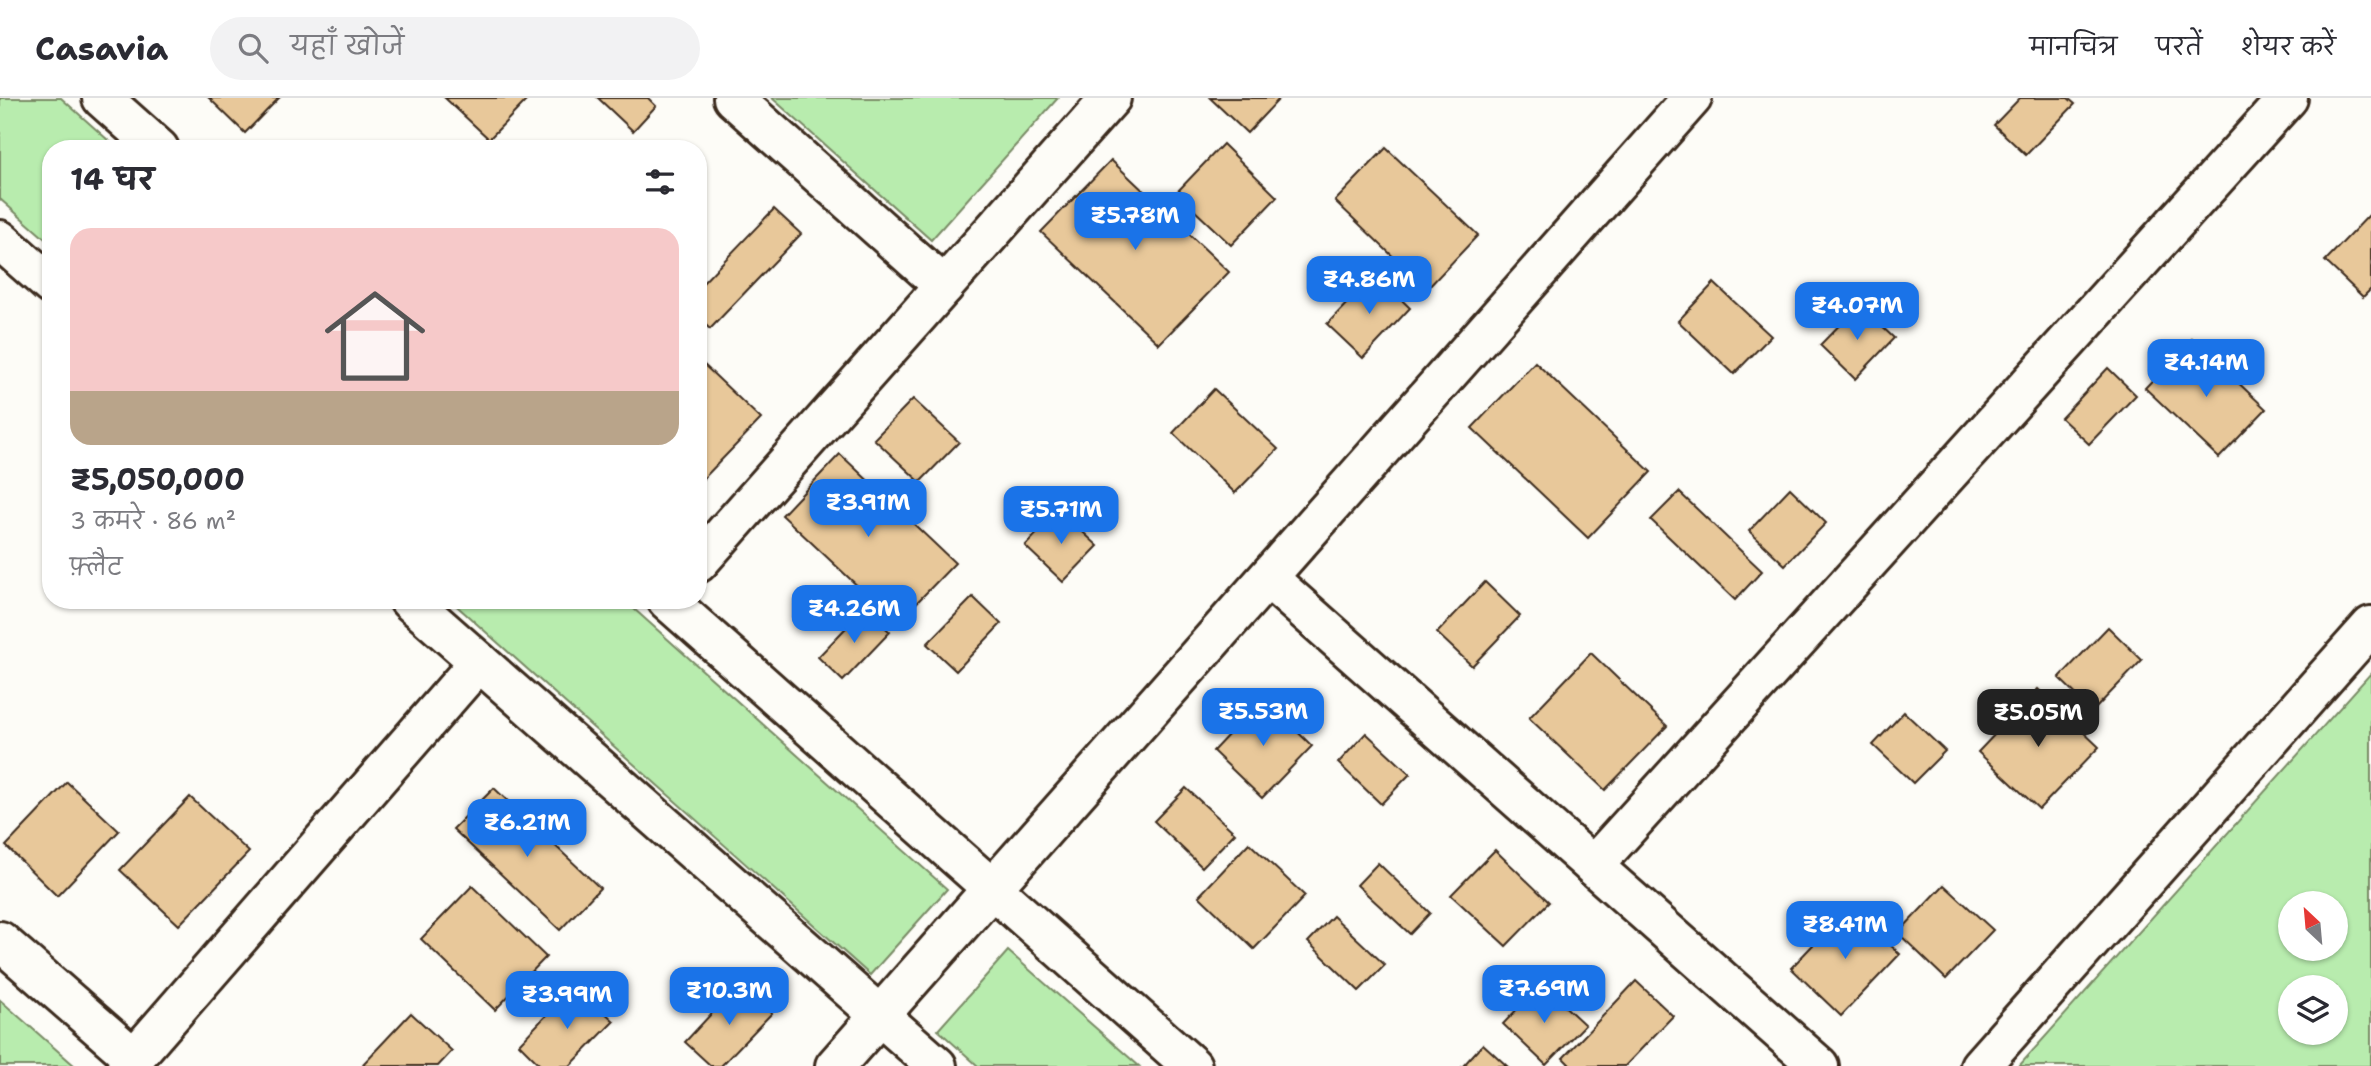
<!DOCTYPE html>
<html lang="hi">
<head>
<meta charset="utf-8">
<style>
  body { margin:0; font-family:"Shantell Sans","Playpen Sans Deva",sans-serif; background:#f2f2f3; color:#2b2b33; height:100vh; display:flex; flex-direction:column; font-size:26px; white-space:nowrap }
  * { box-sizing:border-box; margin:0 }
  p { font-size:23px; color:#7c7c81 }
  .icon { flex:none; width:38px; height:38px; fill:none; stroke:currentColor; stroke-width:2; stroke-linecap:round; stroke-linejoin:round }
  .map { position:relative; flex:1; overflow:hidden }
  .panel { position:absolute; left:42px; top:42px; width:665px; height:469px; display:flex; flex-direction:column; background:#fff; border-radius:28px; box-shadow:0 2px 5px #0004 }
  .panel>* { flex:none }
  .needle { width:46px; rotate:334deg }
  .controls { position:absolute; left:2278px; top:793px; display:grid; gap:14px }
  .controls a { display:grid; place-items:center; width:70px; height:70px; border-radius:50%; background:#fff; box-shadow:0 2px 5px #0004; font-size:35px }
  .price { position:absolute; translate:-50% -60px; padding:0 16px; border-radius:14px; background:#1a73e8; color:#fff; font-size:23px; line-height:46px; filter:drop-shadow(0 2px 4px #0008) }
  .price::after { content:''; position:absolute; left:50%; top:42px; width:21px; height:16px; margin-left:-10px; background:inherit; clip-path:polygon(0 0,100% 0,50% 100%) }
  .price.on { background:#222; color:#fff }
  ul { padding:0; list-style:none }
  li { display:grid; align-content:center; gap:14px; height:371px; padding:0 28px }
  li span { display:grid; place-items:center; height:217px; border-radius:21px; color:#555 }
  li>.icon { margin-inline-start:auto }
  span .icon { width:126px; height:126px; fill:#fffc; stroke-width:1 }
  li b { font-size:30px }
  h2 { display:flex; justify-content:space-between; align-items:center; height:84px; padding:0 28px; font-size:30px }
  header { display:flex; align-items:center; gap:42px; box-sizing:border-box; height:98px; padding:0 35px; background:#fff; border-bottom:2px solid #e1e1e2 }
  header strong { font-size:33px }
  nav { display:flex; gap:38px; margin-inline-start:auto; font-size:24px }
  .search { width:490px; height:63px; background:#f2f2f3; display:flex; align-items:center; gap:18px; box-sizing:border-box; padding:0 24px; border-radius:38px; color:#7c7c81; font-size:26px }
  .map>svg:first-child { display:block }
</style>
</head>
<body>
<header>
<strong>Casavia</strong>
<div class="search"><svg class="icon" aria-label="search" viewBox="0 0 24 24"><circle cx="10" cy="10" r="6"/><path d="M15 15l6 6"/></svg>यहाँ खोजें</div>
<nav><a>मानचित्र</a><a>परतें</a><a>शेयर करें</a></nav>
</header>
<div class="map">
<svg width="2371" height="968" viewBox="0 0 2371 968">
  <rect width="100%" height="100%" fill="#fdfcf7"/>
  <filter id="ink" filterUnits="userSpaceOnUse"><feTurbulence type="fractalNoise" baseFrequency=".0143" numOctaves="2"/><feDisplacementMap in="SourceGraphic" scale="14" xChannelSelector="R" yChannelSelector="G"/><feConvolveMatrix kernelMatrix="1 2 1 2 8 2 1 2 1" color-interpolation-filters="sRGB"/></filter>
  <g filter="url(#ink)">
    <g fill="#b8ecae" stroke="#7a8b66" stroke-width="2" fill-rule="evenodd">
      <path d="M0 0H61L118 51H51V146L0 101Z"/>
      <path d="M772 0H1058L931 142Z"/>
      <path d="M450 502H624L947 791 870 877Z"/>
      <path d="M2371 575V968H2019ZM2336 805V850H2291V805ZM2336 889V934H2291V889Z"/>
      <path d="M1008 853 1139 968H978L938 932Z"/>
      <path d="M0 902 75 968H0Z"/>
    </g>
    <g fill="#e8c89a" stroke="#3b2a1e" stroke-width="2">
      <path d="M209 0H279L245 35Z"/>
      <path d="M445 0H523L526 3 489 41Z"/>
      <path d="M598 0H648L656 8 633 33Z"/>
      <path d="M1210 0H1280L1247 35Z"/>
      <path d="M2020 0H2068L2075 6 2026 57 1994 27Z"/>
      <path d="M1223 46 1277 99 1231 147 1176 95Z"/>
      <path d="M1386 50 1478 137 1427 191 1335 103Z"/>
      <path d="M1111 62 1229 174 1159 246 1041 134Z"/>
      <path d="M774 111 801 136 710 231 698 220V190Z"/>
      <path d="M2371 115V191L2363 199 2325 163Z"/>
      <path d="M1375 176 1410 210 1363 260 1327 226Z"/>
      <path d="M1714 185 1771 238 1734 276 1678 223Z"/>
      <path d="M1859 207 1894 240 1855 281 1820 247Z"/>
      <path d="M2192 241 2266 311 2219 360 2145 290Z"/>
      <path d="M700 263 761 321 703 381 698 376Z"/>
      <path d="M1535 264 1651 374 1588 440 1472 330Z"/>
      <path d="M2108 270 2136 297 2089 346 2061 320Z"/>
      <path d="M1214 291 1278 351 1235 395 1173 335Z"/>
      <path d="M913 301 959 344 920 384 874 341Z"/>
      <path d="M840 356 955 465 897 525 782 417Z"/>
      <path d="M1790 390 1826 425 1785 467 1749 433Z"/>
      <path d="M1679 394 1762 473 1735 502 1651 422Z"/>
      <path d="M1059 412 1098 448 1063 484 1025 448Z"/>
      <path d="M1485 484 1520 518 1472 568 1437 535Z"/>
      <path d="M973 499 1001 526 956 573 927 546Z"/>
      <path d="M865 510 890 534 843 583 818 559Z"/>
      <path d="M2108 529 2142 562 2093 613 2059 580Z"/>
      <path d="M1591 555 1667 628 1605 692 1529 620Z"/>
      <path d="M2038 591 2099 649 2039 711 1978 654Z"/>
      <path d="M1263 600 1312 648 1262 700 1213 653Z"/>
      <path d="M1904 614 1945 653 1913 685 1873 647Z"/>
      <path d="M1366 635 1410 676 1381 706 1338 665Z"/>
      <path d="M67 684 119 733 57 798 6 748Z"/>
      <path d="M494 690 600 790 560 832 453 731Z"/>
      <path d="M1186 690 1235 735 1202 769 1154 723Z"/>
      <path d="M190 699 249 754 179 827 120 772Z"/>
      <path d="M1249 745 1305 798 1254 851 1199 798Z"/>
      <path d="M1495 752 1549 804 1506 848 1451 797Z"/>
      <path d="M1378 765 1430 815 1410 836 1357 787Z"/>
      <path d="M1944 787 1993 832 1946 881 1898 835Z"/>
      <path d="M472 788 546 859 495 912 421 841Z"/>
      <path d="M1849 809 1900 856 1841 918 1791 870Z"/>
      <path d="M1333 818 1385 867 1359 893 1308 844Z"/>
      <path d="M1636 883 1673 918 1625 968H1571L1563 960Z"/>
      <path d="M740 885 772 915 721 968H711L685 944Z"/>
      <path d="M1541 886 1585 927 1546 967 1503 926Z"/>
      <path d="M575 887 614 923 570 968H541L519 946Z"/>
      <path d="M411 915 452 953 438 968H365L363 966Z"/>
      <path d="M1483 946 1507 968H1463Z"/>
    </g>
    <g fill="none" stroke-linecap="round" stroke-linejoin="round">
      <defs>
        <g id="street">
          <path d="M102 0 159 51"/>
          <path d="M733 0 944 188"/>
          <path d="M0 142 51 187"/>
          <path d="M698 465 1111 0"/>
          <path d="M1268 480 1819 968"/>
          <path d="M409 502 937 968"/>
          <path d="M667 502 1192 968"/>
          <path d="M1593 768 2288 0"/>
          <path d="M0 843 134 960"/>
          <path d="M127 968 479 564"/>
          <path d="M835 968 1692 0"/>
          <path d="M1980 968 2371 528"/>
        </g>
      </defs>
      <use href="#street" stroke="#3b2a1e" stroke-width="44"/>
      <use href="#street" stroke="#fdfcf7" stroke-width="38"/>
    </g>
  </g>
</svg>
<div class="controls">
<a><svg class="needle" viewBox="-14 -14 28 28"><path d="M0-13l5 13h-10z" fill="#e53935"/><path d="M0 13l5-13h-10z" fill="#7c7c81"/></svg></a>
<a><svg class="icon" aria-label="layers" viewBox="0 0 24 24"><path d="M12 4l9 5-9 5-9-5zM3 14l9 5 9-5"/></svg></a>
</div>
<b class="price" style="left:1135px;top:154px">₹5.78M</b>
<b class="price" style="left:1369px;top:218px">₹4.86M</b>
<b class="price" style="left:1857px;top:244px">₹4.07M</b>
<b class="price" style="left:2206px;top:301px">₹4.14M</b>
<b class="price" style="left:868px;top:441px">₹3.91M</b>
<b class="price" style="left:1061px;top:448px">₹5.71M</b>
<b class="price" style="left:854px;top:547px">₹4.26M</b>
<b class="price" style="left:1263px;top:650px">₹5.53M</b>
<b class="price on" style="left:2038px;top:651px">₹5.05M</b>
<b class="price" style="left:527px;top:761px">₹6.21M</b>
<b class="price" style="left:1845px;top:863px">₹8.41M</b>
<b class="price" style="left:1544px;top:927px">₹7.69M</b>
<b class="price" style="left:729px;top:929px">₹10.3M</b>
<b class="price" style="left:567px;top:933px">₹3.99M</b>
<section class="panel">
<h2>14 घर<svg class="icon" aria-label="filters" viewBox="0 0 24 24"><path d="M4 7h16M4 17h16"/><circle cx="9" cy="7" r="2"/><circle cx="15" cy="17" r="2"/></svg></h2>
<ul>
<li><span style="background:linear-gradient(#f6c9c9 75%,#b9a48a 0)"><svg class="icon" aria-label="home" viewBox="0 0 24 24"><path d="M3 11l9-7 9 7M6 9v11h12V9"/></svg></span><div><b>₹5,050,000</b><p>3 कमरे · 86 m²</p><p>फ़्लैट</p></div></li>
</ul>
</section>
</div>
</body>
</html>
